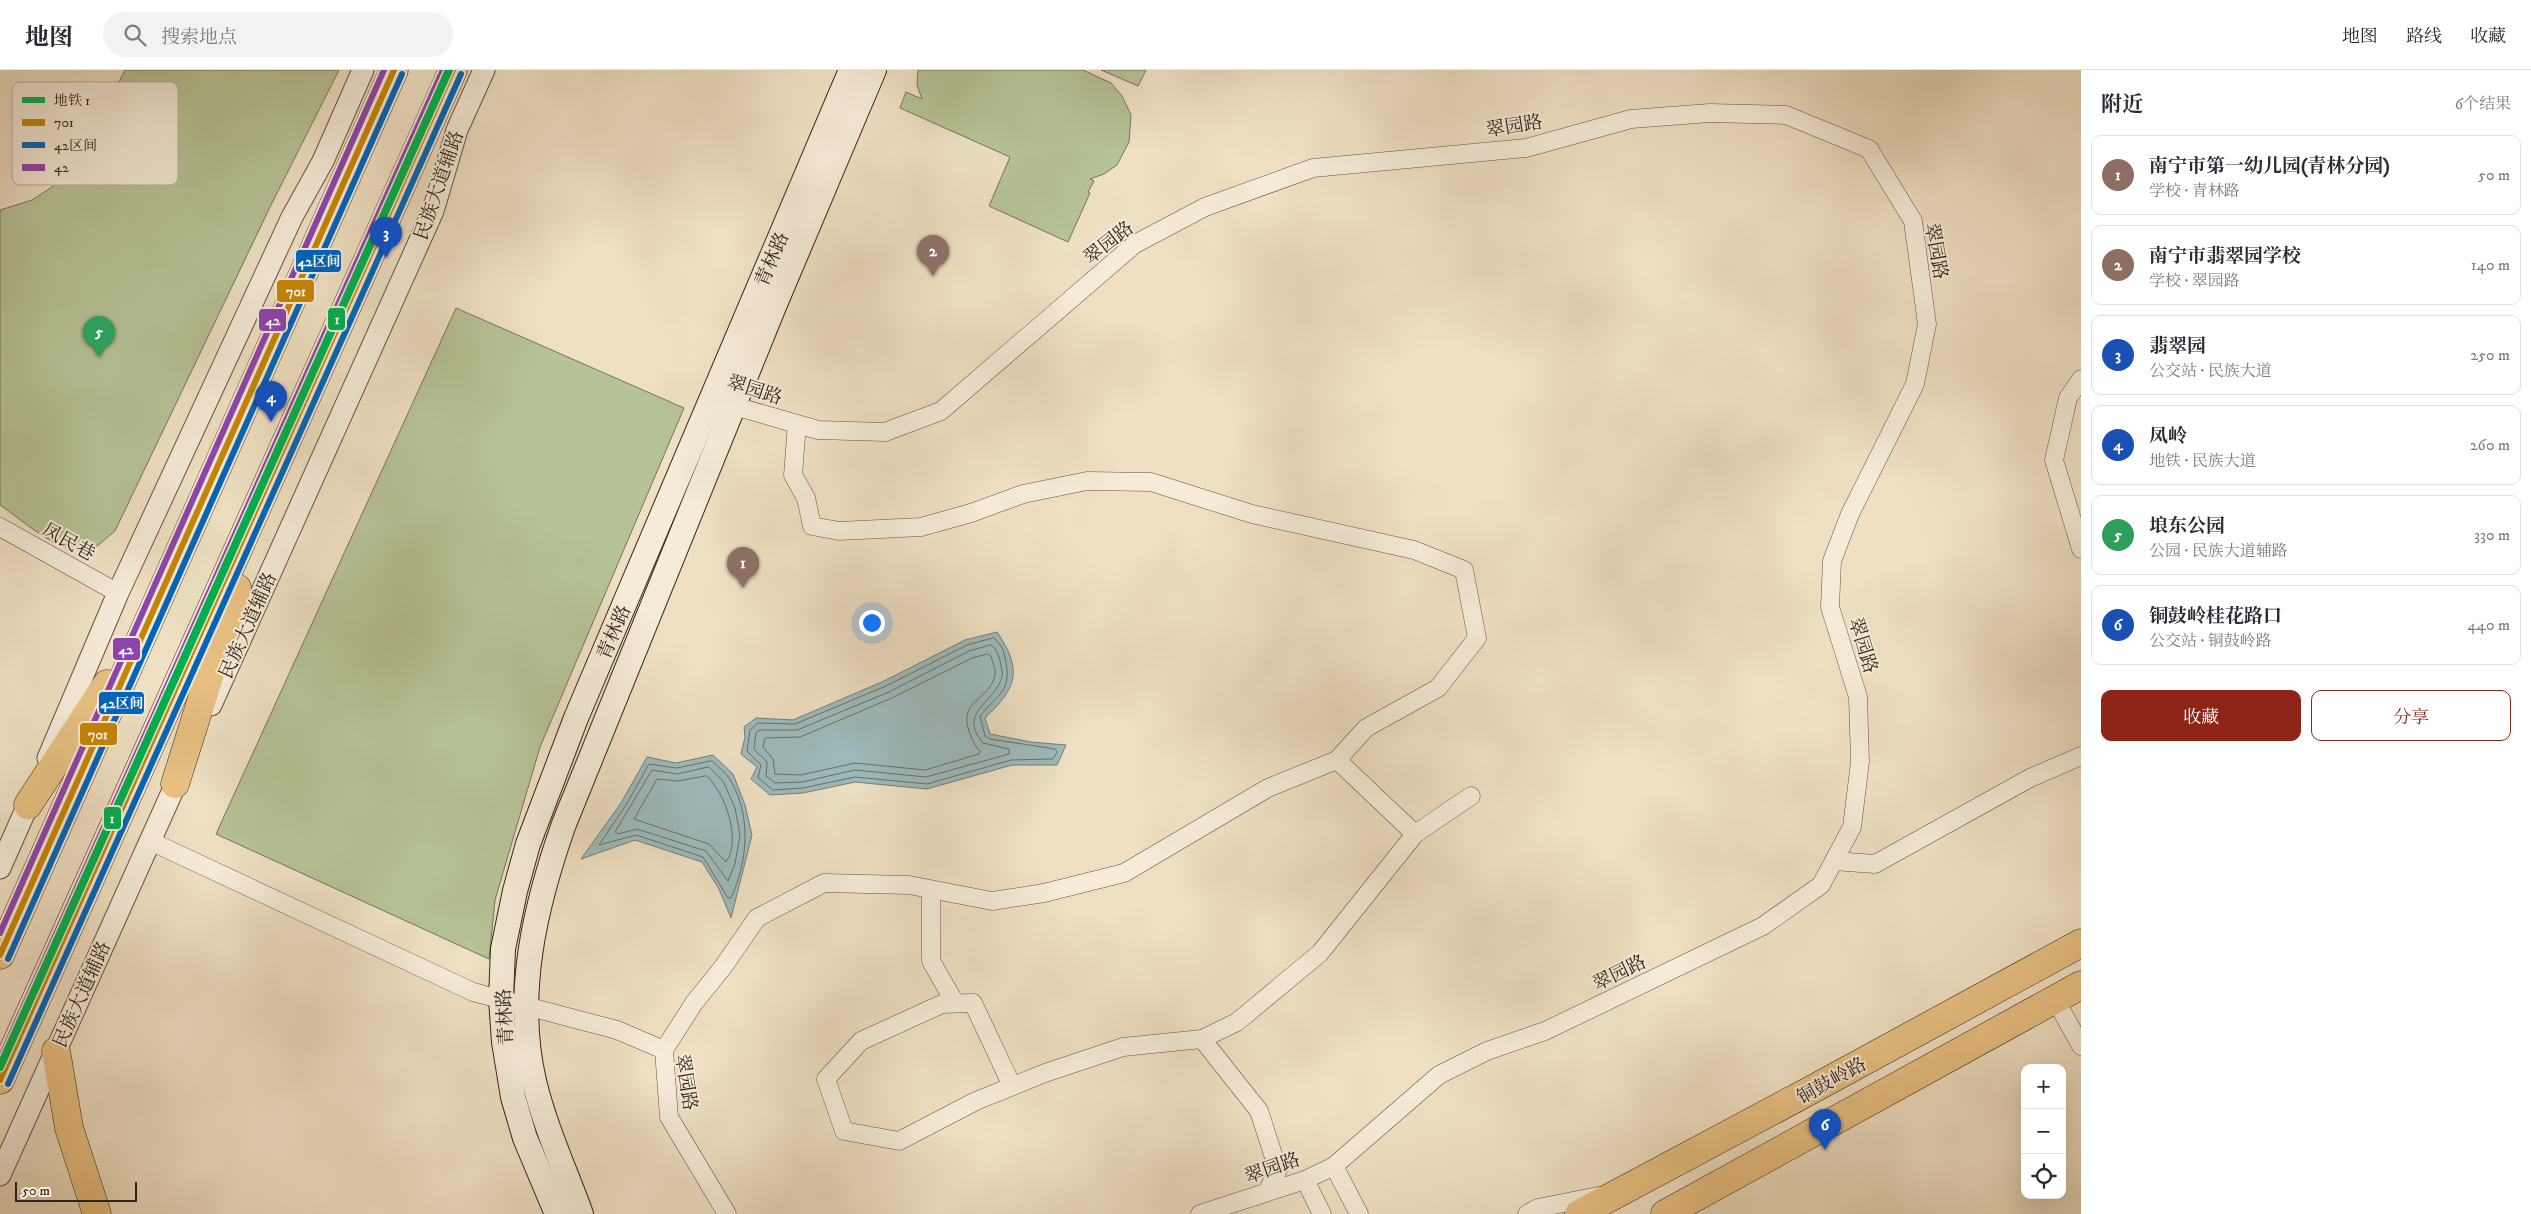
<!DOCTYPE html>
<html lang="zh">
<head>
<meta charset="utf-8">
<style>
  :root { --surface:#fff; --page:#f2f2f3; --text:#2b2b33; --muted:#7c7c81; --line:#e1e1e2; --accent:#8f2418 }
  body { margin:0; font-family:"IM FELL DW Pica","Noto Serif SC",serif; background:var(--page); color:var(--text) }
  .controls { position:absolute; right:15px; bottom:15px; display:grid; overflow:hidden; border-radius:10px; box-shadow:0 5px 20px #0002 }
  .controls button { width:45px; height:45px; display:grid; place-items:center; padding:0; border:0; border-bottom:1px solid var(--line); background:var(--surface); color:var(--text); font:25px sans-serif }
  .scale { position:absolute; left:15px; bottom:12px; width:122px; box-sizing:border-box; padding-left:5px; border:2px solid #342318; border-top:0; font-size:14px; line-height:18px; white-space:nowrap; color:#342318; -webkit-text-stroke:4px #f5ebd8; paint-order:stroke }
  .you { position:absolute; left:871px; top:552px; width:18px; height:18px; margin:-12px; border:4px solid #fff; border-radius:50%; background:#1a73e8; box-shadow:0 0 0 8px #1a73e833 }
  .badge { display:grid; place-items:center; width:32px; height:32px; border-radius:50%; background:var(--accent); color:#fff; font-size:16px; font-weight:700 }
  .pin { position:absolute; translate:-50% -41px; filter:drop-shadow(0 1px 2px #0008) }
  .pin::after { content:''; position:absolute; top:26px; width:18px; height:15px; background:inherit; clip-path:polygon(0 0,100% 0,50% 100%) }
  .list { margin:0; padding:0; list-style:none }
  h2 { display:flex; justify-content:space-between; align-items:center; height:65px; margin:0; padding:0 20px; font-size:21px }
  h2 small { font-size:16px; font-weight:400; color:var(--muted) }
  .list li { display:grid; grid-template-columns:32px 1fr auto; gap:15px; align-items:center; box-sizing:border-box; height:80px; margin:0 10px 10px; padding:0 10px; border:1px solid var(--line); border-radius:10px }
  .list b { display:block; font-size:19px; white-space:nowrap }
  .list p { margin:0; font-size:16px; white-space:nowrap; color:var(--muted) }
  .list em { font-size:16px; font-style:normal; color:var(--muted) }
  .actions { display:flex; gap:10px; padding:15px 20px }
  .actions a { flex:1; padding:11px 0; border:1px solid var(--accent); border-radius:10px; text-align:center; font-size:18px; color:var(--accent) }
  .actions .main { background:var(--accent); color:#fff }
  .icon { flex:none; width:28px; height:28px; fill:none; stroke:currentColor; stroke-width:2; stroke-linecap:round; stroke-linejoin:round }
  .map { position:relative; flex:none; width:2081px; height:1144px; overflow:hidden }
  header { display:flex; align-items:center; gap:30px; box-sizing:border-box; height:70px; padding:0 25px; background:var(--surface); border-bottom:1px solid var(--line) }
  header strong { font-size:24px }
  nav { display:flex; gap:28px; margin-inline-start:auto; font-size:18px }
  .search { width:350px; height:45px; background:var(--page); display:flex; align-items:center; gap:12px; box-sizing:border-box; padding:0 18px; border-radius:28px; color:var(--muted); font-size:19px }
  main { display:flex }
  aside { flex:1; background:var(--surface) }
  .map>svg:first-child { display:block }
</style>
</head>
<body>
<header>
<strong>地图</strong>
<div class="search"><svg class="icon" aria-label="search" viewBox="0 0 24 24"><circle cx="10" cy="10" r="6"/><path d="M15 15l6 6"/></svg>搜索地点</div>
<nav><a>地图</a><a>路线</a><a>收藏</a></nav>
</header>
<main>
<div class="map">
<svg width="2081" height="1144" viewBox="0 0 2081 1144">
  <rect width="100%" height="100%" fill="#efe0c3"/>
  <filter id="stains"><feTurbulence type="fractalNoise" baseFrequency=".004" numOctaves="4"/><feColorMatrix values="0 0 0 0 .2 0 0 0 0 .09 0 0 0 0 .02 0 0 0 .5 -.17"/></filter>
  <radialGradient id="worn" r=".72"><stop offset=".6" stop-color="#630" stop-opacity="0"/><stop offset="1" stop-color="#630" stop-opacity=".3"/></radialGradient>
  <!-- green -->
  <g fill="#b6c396" stroke="#757357">
    <path d="M 125,0 L 339,0 L 270,137 L 115,461 C 108,466 101,474 94,478 C 64,490 24,451 0,435 L 0,140 L 32,130 L 58,113 L 81,86 Z"/>
    <polygon points="918,0 1083,0 1111,13 1122,26 1131,45 1129,72 1117,95 1104,104 1090,109 1094,111 1088,122 1090,123 1068,172 989,136 1010,87 900,38 906,22 922,29 917,15"/>
    <polygon points="1101,0 1146,0 1138,16"/>
    <polygon points="456,238 684,338 540,677 495,830 489,889 216,764"/>
  </g>
  <!-- water -->
  <g fill="#9dbbbd" stroke="#737e7b">
    <path d="M 997,562 C 1023,600 1017,618 985,648 L 990,664 L 1031,672 L 1066,675 L 1057,695 L 1012,695 L 927,719 L 855,712 L 803,723 L 770,725 L 751,709 L 757,697 L 741,684 L 745,667 L 744,657 L 756,648 L 793,650 L 884,611 L 965,570 Z"/>
    <polygon points="713,685 733,704 745,735 752,765 731,848 719,819 702,792 635,770 581,789 621,733 647,687 676,693"/>
  </g>
  <g fill="none" stroke-linecap="round" stroke-linejoin="round">
    <!-- shore -->
    <g stroke="#686f6a" stroke-width="1">
      <path d="M 994,568 C 1000,573 1004,580 1005,588 C 1013,621 998,624 980,646 L 985,666 L 990,669 L 1055,679 L 1057,682 L 1053,689 L 1011,690 L 927,714 L 855,707 L 803,718 L 773,720 L 758,708 L 761,695 L 747,681 L 750,660 L 758,653 L 795,654 L 886,616 L 967,575 Z"/>
      <path d="M 991,575 C 997,579 998,584 1000,591 C 1001,596 1003,602 1002,607 C 995,633 957,642 983,673 L 1009,679 L 1009,684 L 926,707 L 855,700 L 802,712 L 775,713 L 766,706 L 767,692 L 754,679 L 756,663 L 759,660 L 797,660 L 889,622 L 969,581 Z"/>
      <path d="M 988,584 L 991,586 C 992,591 996,600 995,605 C 990,630 958,630 969,661 C 972,669 974,675 980,681 L 979,684 L 925,700 L 855,693 L 801,705 L 775,704 L 773,689 L 763,677 L 765,668 L 800,667 L 892,628 L 972,588 Z"/>
      <path d="M 712,691 C 717,696 725,702 729,708 C 752,744 748,791 731,828 L 728,828 L 703,787 L 636,765 L 599,775 L 626,735 L 649,694 L 676,698 Z"/>
      <polygon points="709,697 723,711 735,738 740,765 735,794 728,811 706,781 637,759 618,764 615,762 652,700 677,704"/>
      <path d="M 707,706 C 725,723 742,770 726,792 L 709,774 L 634,749 L 657,709 L 677,711 Z"/>
    </g>
    <!-- minor casing -->
    <g stroke="#635243" stroke-width="19">
      <g id="minor">
        <polyline points="2081,309 2068,328 2054,390 2081,479"/>
        <polyline points="724,333 818,360 885,362 941,341 1135,174 1205,137 1313,98 1526,78 1631,49 1710,43 1786,45 1869,79 1913,151 1927,254 1915,314 1850,444 1832,491 1830,537 1858,627 1860,692 1852,757 1821,815 1763,856 1545,961 1487,981 1439,1005 1334,1096 1305,1110 1200,1144"/>
        <polyline points="0,457 118,523"/>
        <polyline points="1415,764 1471,726"/>
        <polyline points="150,771 473,922 617,960 664,980 669,1047 727,1144"/>
        <polyline points="1834,791 1875,794 2030,708 2081,686"/>
        <polyline points="931,820 931,891 955,933"/>
        <polyline points="2055,929 2081,976"/>
        <polyline points="1202,969 1259,1041 1278,1100 1267,1122"/>
        <polyline points="664,980 694,933 723,897 757,848 824,813 909,815 992,831 1044,823 1124,803 1268,718 1337,690 1366,658 1438,618 1477,568 1464,500 1414,480 1252,444 1151,412 1087,411 1023,424 971,443 921,457 839,461 812,456 806,428 793,405 797,354"/>
        <polyline points="1012,1016 973,933 942,934 861,971 826,1009 844,1061 899,1071 976,1031 1045,1003 1123,977 1202,969 1237,952 1320,883 1415,764 1337,690"/>
        <polyline points="1334,1096 1359,1144"/>
        <polyline points="1305,1110 1322,1144"/>
        <polyline points="1527,1144 1538,1138 1598,1126"/>
      </g>
    </g>
    <!-- tertiary casing -->
    <g stroke="#635243" stroke-width="23">
      <g id="tertiary">
        <polyline points="211,635 433,141 457,60 484,0"/>
        <polyline points="48,688 118,523 292,147 323,91 363,0"/>
        <polyline points="0,798 34,721"/>
        <polyline points="0,1105 182,700"/>
      </g>
    </g>
    <!-- secondary casing -->
    <g stroke="#342318" stroke-width="26">
      <g id="secondary">
        <polyline points="557,1144 525,1068 513,1027 504,972 501,929 503,879 515,821 528,774 576,648 851,0"/>
        <path d="M 581,1144 C 565,1100 545,1057 534,1011 C 514,924 535,836 564,754 L 775,234 L 874,0"/>
      </g>
    </g>
    <!-- primary casing -->
    <g stroke="#342318" stroke-width="29">
      <g id="primary">
        <polyline points="56,981 69,1058 97,1144"/>
        <polyline points="1579,1144 1813,1019 2081,873"/>
        <polyline points="1665,1144 2081,915"/>
      </g>
    </g>
    <!-- trunk casing -->
    <g stroke="#342318" stroke-width="29">
      <g id="trunk">
        <polyline points="175,714 237,518"/>
        <polyline points="28,735 107,614"/>
        <polyline points="0,885 394,0"/>
        <polyline points="0,1010 453,0"/>
      </g>
    </g>
    <!-- minor -->
    <use href="#minor" stroke="#f5ebd8" stroke-width="18"/>
    <!-- tertiary -->
    <use href="#tertiary" stroke="#f5ebd8" stroke-width="21"/>
    <!-- secondary -->
    <use href="#secondary" stroke="#f5ebd8" stroke-width="24"/>
    <!-- primary -->
    <use href="#primary" stroke="#e8c082" stroke-width="28"/>
    <!-- trunk -->
    <use href="#trunk" stroke="#e8c082" stroke-width="28"/>
    <!-- bus-1 casing -->
    <g stroke="#f5ebd8" stroke-width="10">
      <g id="bus-1">
        <polyline points="0,885 394,0"/>
        <polyline points="0,1010 453,0"/>
      </g>
    </g>
    <!-- bus-2 casing -->
    <g stroke="#f5ebd8" stroke-width="10">
      <g id="bus-2">
        <polyline points="8,889 402,4"/>
        <polyline points="8,1014 461,4"/>
      </g>
    </g>
    <!-- bus-3 casing -->
    <g stroke="#f5ebd8" stroke-width="10">
      <g id="bus-3">
        <polyline points="0,863 384,0"/>
        <polyline points="0,989 443,0"/>
      </g>
    </g>
    <!-- bus-1 -->
    <use href="#bus-1" stroke="#c68506" stroke-width="6"/>
    <!-- bus-2 -->
    <use href="#bus-2" stroke="#0065bd" stroke-width="6"/>
    <!-- bus-3 -->
    <use href="#bus-3" stroke="#8e44ad" stroke-width="6"/>
    <!-- metro-1 casing -->
    <g stroke="#f5ebd8" stroke-width="11">
      <polyline id="metro-1" points="0,997 449,0"/>
    </g>
    <!-- metro-1 -->
    <use href="#metro-1" stroke="#00b04f" stroke-width="8"/>
  </g>
  <g text-anchor="middle" stroke-width="4" stroke-linejoin="round" paint-order="stroke">
    <!-- street labels -->
    <g font-size="19" fill="#342318" stroke="#f5ebd8">
      <text transform="translate(1514 55) rotate(-9)" y="7">翠园路</text>
      <text transform="translate(438 115) rotate(-71)" y="7">民族大道辅路</text>
      <text transform="translate(1108 172) rotate(-38)" y="7">翠园路</text>
      <text transform="translate(1937 181) rotate(80)" y="7">翠园路</text>
      <text transform="translate(771 189) rotate(-67)" y="7">青林路</text>
      <text transform="translate(755 319) rotate(18)" y="7">翠园路</text>
      <text transform="translate(69 471) rotate(29)" y="7">凤民巷</text>
      <text transform="translate(247 555) rotate(-66)" y="7">民族大道辅路</text>
      <text transform="translate(613 562) rotate(-67)" y="7">青林路</text>
      <text transform="translate(1864 575) rotate(73)" y="7">翠园路</text>
      <text transform="translate(1619 902) rotate(-26)" y="7">翠园路</text>
      <text transform="translate(81 924) rotate(-66)" y="7">民族大道辅路</text>
      <text transform="translate(504 947) rotate(-93)" y="7">青林路</text>
      <text transform="translate(1831 1010) rotate(-29)" y="7">铜鼓岭路</text>
      <text transform="translate(687 1012) rotate(81)" y="7">翠园路</text>
      <text transform="translate(1272 1097) rotate(-19)" y="7">翠园路</text>
    </g>
  </g>
  <!-- legend -->
  <rect x="12" y="12" width="166" height="103" rx="8" fill="#f5ebd8" stroke="#bbaf9e" stroke-width="1"/>
  <rect x="22" y="27" width="23" height="6" fill="#00b04f"/>
  <rect x="22" y="49" width="23" height="7" fill="#c68506"/>
  <rect x="22" y="72" width="23" height="6" fill="#0065bd"/>
  <rect x="22" y="94" width="23" height="7" fill="#8e44ad"/>
  <g font-size="14" fill="#342318">
    <text x="54" y="35">地铁 1</text>
    <text x="54" y="57">701</text>
    <text x="54" y="80">42区间</text>
    <text x="54" y="102">42</text>
  </g>
  <g stroke="#f5ebd8" stroke-width="2">
    <rect x="295" y="179" width="47" height="24" rx="5" fill="#0065bd"/>
    <rect x="276" y="209" width="39" height="24" rx="5" fill="#c68506"/>
    <rect x="327" y="237" width="19" height="24" rx="5" fill="#00b04f"/>
    <rect x="258" y="238" width="29" height="24" rx="5" fill="#8e44ad"/>
    <rect x="112" y="567" width="29" height="24" rx="5" fill="#8e44ad"/>
    <rect x="98" y="621" width="47" height="24" rx="5" fill="#0065bd"/>
    <rect x="79" y="652" width="39" height="24" rx="5" fill="#c68506"/>
    <rect x="103" y="736" width="19" height="24" rx="5" fill="#00b04f"/>
  </g>
  <g font-size="14" text-anchor="middle" font-weight="bold" fill="#fff">
    <text x="319" y="196">42区间</text>
    <text x="296" y="226">701</text>
    <text x="337" y="254">1</text>
    <text x="273" y="255">42</text>
    <text x="126" y="584">42</text>
    <text x="122" y="638">42区间</text>
    <text x="98" y="669">701</text>
    <text x="112" y="753">1</text>
  </g>
  <rect width="100%" height="100%" filter="url(#stains)"/>
  <rect width="100%" height="100%" fill="url(#worn)"/>
</svg>
<div class="controls">
<button>+</button>
<button>−</button>
<button><svg class="icon" aria-label="locate" viewBox="0 0 24 24"><circle cx="12" cy="12" r="6"/><path d="M12 2v4M12 18v4M2 12h4M18 12h4"/></svg></button>
</div>
<div class="scale">50 m</div>
<div class="you"></div>
<div class="pin badge" style="left:743px;top:518px;background:#8d6e63">1</div>
<div class="pin badge" style="left:933px;top:206px;background:#8d6e63">2</div>
<div class="pin badge" style="left:386px;top:188px;background:#1a4fb4">3</div>
<div class="pin badge" style="left:271px;top:352px;background:#1a4fb4">4</div>
<div class="pin badge" style="left:99px;top:287px;background:#2e9e5b">5</div>
<div class="pin badge" style="left:1825px;top:1080px;background:#1a4fb4">6</div>
</div>
<aside>
<h2>附近<small>6个结果</small></h2>
<ul class="list">
<li><span class="badge" style="background:#8d6e63">1</span><div><b>南宁市第一幼儿园(青林分园)</b><p>学校 · 青林路</p></div><em>50 m</em></li>
<li><span class="badge" style="background:#8d6e63">2</span><div><b>南宁市翡翠园学校</b><p>学校 · 翠园路</p></div><em>140 m</em></li>
<li><span class="badge" style="background:#1a4fb4">3</span><div><b>翡翠园</b><p>公交站 · 民族大道</p></div><em>250 m</em></li>
<li><span class="badge" style="background:#1a4fb4">4</span><div><b>凤岭</b><p>地铁 · 民族大道</p></div><em>260 m</em></li>
<li><span class="badge" style="background:#2e9e5b">5</span><div><b>埌东公园</b><p>公园 · 民族大道辅路</p></div><em>330 m</em></li>
<li><span class="badge" style="background:#1a4fb4">6</span><div><b>铜鼓岭桂花路口</b><p>公交站 · 铜鼓岭路</p></div><em>440 m</em></li>
</ul>
<div class="actions"><a class="main">收藏</a><a>分享</a></div>
</aside>
</main>
</body>
</html>
